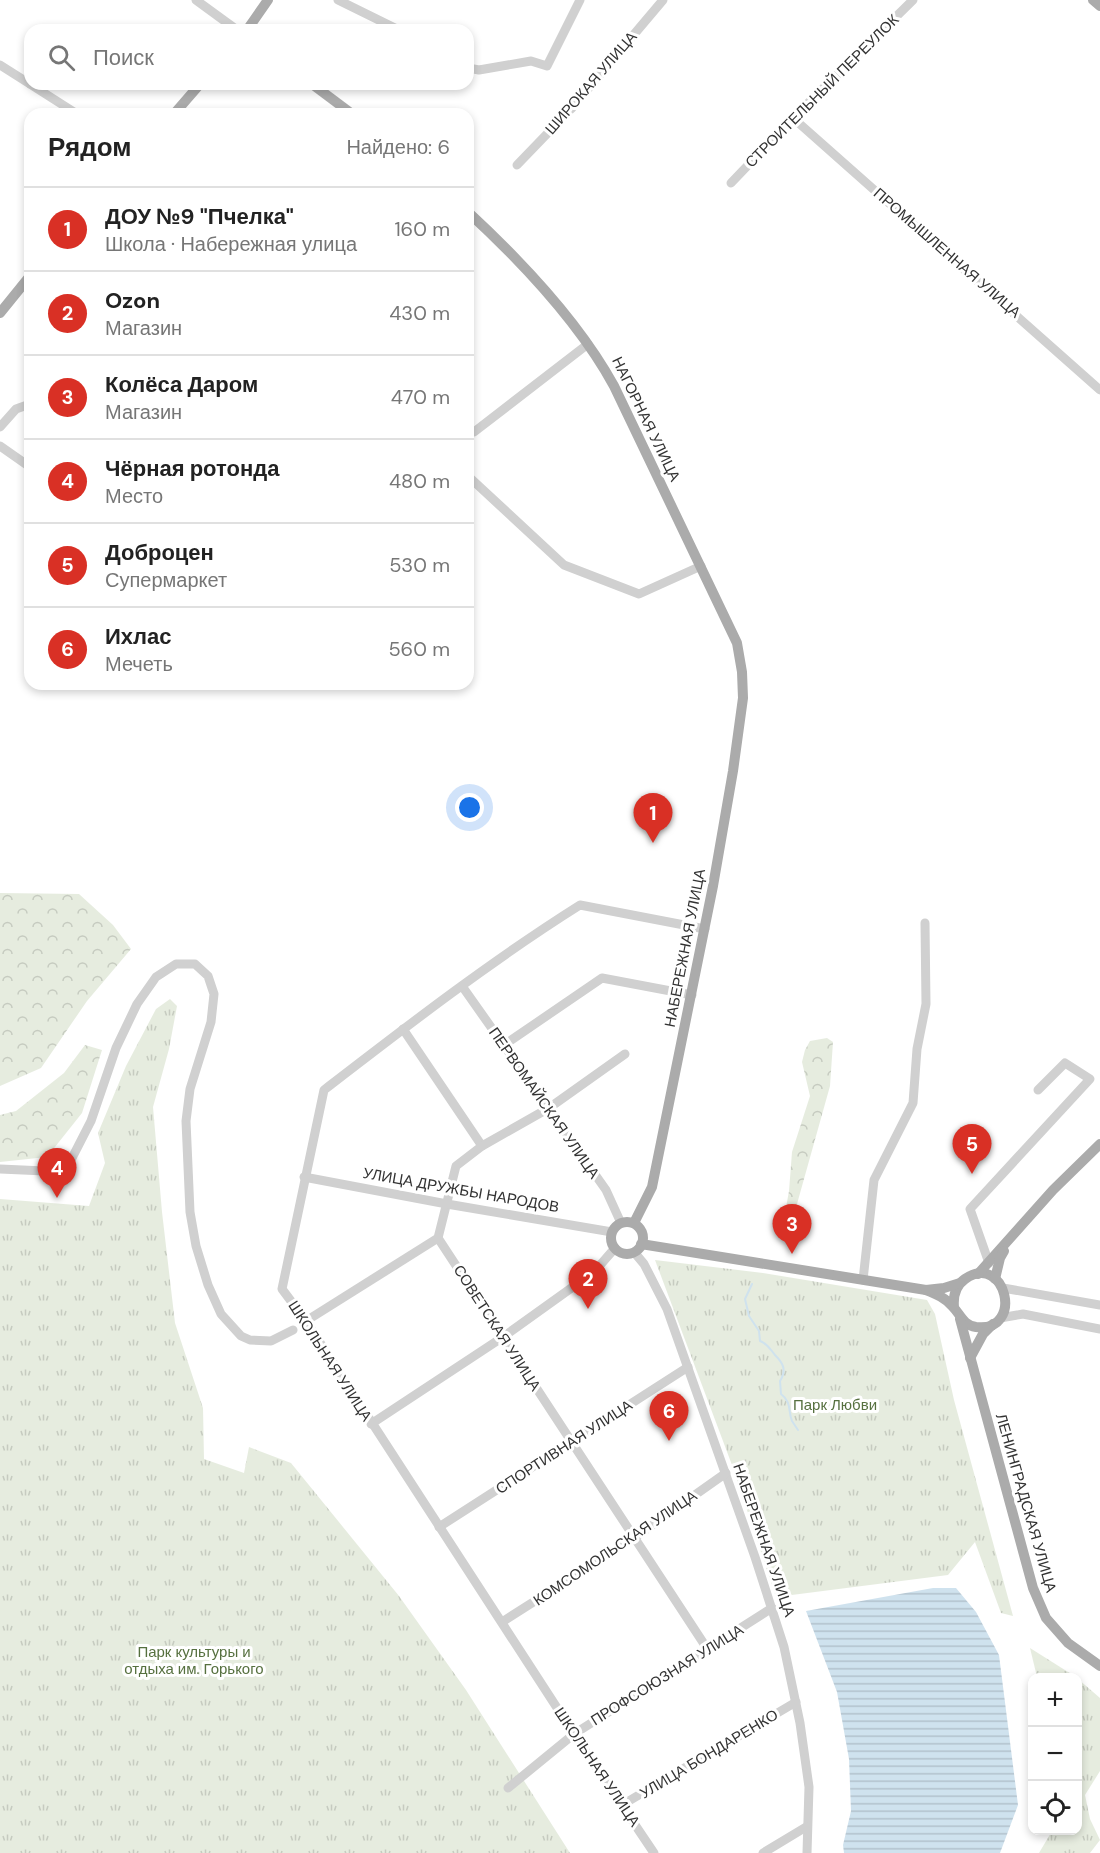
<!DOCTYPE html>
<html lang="ru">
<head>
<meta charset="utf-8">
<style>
  :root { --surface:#fff; --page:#f2f2f2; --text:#222; --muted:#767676; --line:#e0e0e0; --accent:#d93025 }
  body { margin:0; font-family:"DM Sans",sans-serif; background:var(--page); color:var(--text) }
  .controls { position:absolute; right:18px; bottom:18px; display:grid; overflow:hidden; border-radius:12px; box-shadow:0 3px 9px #0003 }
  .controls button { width:54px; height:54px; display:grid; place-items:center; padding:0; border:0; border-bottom:2px solid var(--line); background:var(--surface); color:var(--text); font:30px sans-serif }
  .you { position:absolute; left:470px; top:808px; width:21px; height:21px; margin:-15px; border:4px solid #fff; border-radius:50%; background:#1a73e8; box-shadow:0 0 0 9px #1a73e833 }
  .badge { display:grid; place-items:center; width:39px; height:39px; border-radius:50%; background:var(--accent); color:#fff; font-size:20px; font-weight:700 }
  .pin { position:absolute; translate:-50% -50px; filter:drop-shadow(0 2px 3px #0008) }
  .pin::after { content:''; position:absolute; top:32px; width:21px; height:18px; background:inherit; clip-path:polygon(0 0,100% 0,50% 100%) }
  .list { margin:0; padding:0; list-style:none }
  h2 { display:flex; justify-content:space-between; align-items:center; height:78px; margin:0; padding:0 24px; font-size:26px }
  h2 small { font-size:20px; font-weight:400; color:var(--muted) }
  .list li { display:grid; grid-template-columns:39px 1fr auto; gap:18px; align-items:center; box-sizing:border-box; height:84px; padding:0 24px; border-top:2px solid var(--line) }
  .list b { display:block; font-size:22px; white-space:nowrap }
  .list p { margin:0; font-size:20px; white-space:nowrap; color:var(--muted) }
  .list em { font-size:20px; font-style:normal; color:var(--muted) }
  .icon { flex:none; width:33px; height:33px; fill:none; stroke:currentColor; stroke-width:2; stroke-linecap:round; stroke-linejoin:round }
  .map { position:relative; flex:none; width:1100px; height:1853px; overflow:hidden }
  .search { position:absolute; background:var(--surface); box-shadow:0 3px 9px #0003; left:24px; top:24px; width:450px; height:66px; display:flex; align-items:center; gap:15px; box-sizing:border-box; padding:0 21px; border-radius:18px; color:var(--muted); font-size:22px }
  .panel { position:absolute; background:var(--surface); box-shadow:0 3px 9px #0003; left:24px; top:108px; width:450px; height:582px; border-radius:18px }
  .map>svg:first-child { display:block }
</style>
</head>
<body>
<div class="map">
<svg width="1100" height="1853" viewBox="0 0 1100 1853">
  <defs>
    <pattern id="forest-crowns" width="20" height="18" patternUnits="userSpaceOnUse" patternTransform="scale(1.5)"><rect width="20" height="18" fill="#e6ecdf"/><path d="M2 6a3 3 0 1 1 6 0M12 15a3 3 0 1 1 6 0" fill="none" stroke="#c6cbc0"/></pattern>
    <pattern id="park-tufts" width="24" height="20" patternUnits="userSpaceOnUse" patternTransform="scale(1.5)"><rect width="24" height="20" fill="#e6ecdf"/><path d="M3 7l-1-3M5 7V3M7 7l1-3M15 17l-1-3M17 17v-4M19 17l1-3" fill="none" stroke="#c6cbc0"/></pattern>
    <pattern id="water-rules" width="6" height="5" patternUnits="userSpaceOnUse" patternTransform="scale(1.5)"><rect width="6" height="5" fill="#cfe2ee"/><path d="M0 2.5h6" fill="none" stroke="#b2c2cd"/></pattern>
  </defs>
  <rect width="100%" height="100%" fill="#fff"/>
  <!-- forest -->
  <g fill="url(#forest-crowns)">
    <polygon points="0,893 79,894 113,925 131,949 87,1001 41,1068 0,1086"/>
    <polygon points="827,1038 833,1042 830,1086 797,1204 791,1214 785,1213 789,1191 792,1152 810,1096 802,1062 805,1050 810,1041"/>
    <polygon points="85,1045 102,1050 82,1113 47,1157 0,1162 0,1115 16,1111 64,1073"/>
  </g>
  <!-- park -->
  <g fill="url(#park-tufts)">
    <polygon points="170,999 177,1006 169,1049 153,1107 162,1212 175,1323 203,1408 204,1459 244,1473 249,1447 291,1463 399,1596 466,1690 570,1853 0,1853 0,1199 89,1206 105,1163 98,1133 126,1066 156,1009"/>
    <polygon points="655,1260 763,1273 927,1300 935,1314 954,1400 1013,1616 1001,1613 975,1542 948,1575 776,1597 732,1465"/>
    <polygon points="1030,1648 1076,1677 1037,1677"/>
    <polygon points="1078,1679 1100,1698 1100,1771 1085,1795 1090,1819 1100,1840 1090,1853 1039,1853 1052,1831 1078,1830"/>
  </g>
  <!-- water -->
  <polygon fill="url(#water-rules)" points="933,1588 956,1588 976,1612 999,1655 1018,1805 1000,1853 844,1853 843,1845 851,1811 849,1759 837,1692 806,1611"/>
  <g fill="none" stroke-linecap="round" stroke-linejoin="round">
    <!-- stream -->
    <path stroke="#cfe2ee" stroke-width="2" d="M 752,1284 L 745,1299 L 749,1316 L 759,1331 L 760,1341 C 768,1344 770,1349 775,1355 C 783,1363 787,1370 780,1381 L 781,1394 C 792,1402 788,1412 792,1421 C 794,1424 796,1427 798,1430"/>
    <!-- minor -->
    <g stroke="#d0d0d0" stroke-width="9">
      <polyline points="196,0 237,30"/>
      <polyline points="338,0 399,30"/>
      <polyline points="0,65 30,84"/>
      <polyline points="468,68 479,70 531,61 547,66 580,0"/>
      <polyline points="30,84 77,114"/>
      <polyline points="793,118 1100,390"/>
      <polyline points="517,165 571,109 663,0"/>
      <polyline points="731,183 793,118 913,0"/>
      <polyline points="0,427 16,409 30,404"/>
      <polyline points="474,432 588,344"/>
      <polyline points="0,446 30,467"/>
      <polyline points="468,476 564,565 639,594 701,566"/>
      <polyline points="462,986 606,1190 621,1223"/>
      <polyline points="403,1029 482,1146"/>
      <polyline points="504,1045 602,978 692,995"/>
      <polyline points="625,1054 549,1108 482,1146 456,1166 438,1238 708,1650"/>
      <polyline points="0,1169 45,1171 71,1160 91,1121 116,1048 137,1004 156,977 176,964 195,964 208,976 214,994 211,1022 190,1089 186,1121 190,1212 196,1246 208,1285 221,1314 241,1336 250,1340 271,1341 293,1330"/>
      <polyline points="304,1177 447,1204 612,1232"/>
      <polyline points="634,1252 644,1264 667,1309 755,1557 784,1647 800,1723 809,1787 807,1853"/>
      <polyline points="989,1263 970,1209 1090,1079 1065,1063 1038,1090"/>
      <polyline points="863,1280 874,1180 913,1103 917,1049 926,1004 925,923"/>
      <polyline points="1003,1288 1100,1305"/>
      <polyline points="1000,1318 1023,1314 1100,1329"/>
      <polyline points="306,1321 438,1238"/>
      <polyline points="371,1424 503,1337 595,1271 615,1248"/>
      <polyline points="439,1527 688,1367"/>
      <polyline points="502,1622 634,1538 726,1473"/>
      <polyline points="508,1788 574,1734 772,1608"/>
      <polyline points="622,1805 796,1702"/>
      <path d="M 654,1853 L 574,1734 L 306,1321 L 282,1289 L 324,1090 C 407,1026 491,961 580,905 L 705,929"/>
      <polyline points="763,1853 806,1827"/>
    </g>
    <!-- major -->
    <g stroke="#ababab" stroke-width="10">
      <polyline points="1093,0 1100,6"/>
      <polyline points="247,30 268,0"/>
      <polyline points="312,84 352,114"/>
      <polyline points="174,114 200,84"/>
      <path d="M 468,212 C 521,261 579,322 614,386 L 737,643 L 742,672 L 743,698 L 733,771 L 713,886 L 652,1187 L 634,1223"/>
      <polyline points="0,313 30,276"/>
      <circle cx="627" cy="1238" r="16"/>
      <path d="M 641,1244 L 926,1290 C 936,1294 946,1298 953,1307 C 961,1315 963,1325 976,1327 C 1025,1333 1006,1251 965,1279 C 955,1286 953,1296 954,1307"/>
      <polyline points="978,1274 1053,1190 1100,1144"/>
      <polyline points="995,1279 1000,1258 1004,1251"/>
      <polyline points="926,1290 944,1288 960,1283"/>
      <polyline points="960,1319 1033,1588 1046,1618 1068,1643 1100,1666"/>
      <polyline points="970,1358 983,1334 993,1324"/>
    </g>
  </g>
  <g text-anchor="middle" stroke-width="6" stroke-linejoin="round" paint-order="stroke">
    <!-- street labels -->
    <g font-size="15" fill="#333" stroke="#fff">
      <text transform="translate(591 83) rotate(-49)" y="5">ШИРОКАЯ УЛИЦА</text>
      <text transform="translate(822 91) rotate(-45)" y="5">СТРОИТЕЛЬНЫЙ ПЕРЕУЛОК</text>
      <text transform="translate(947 253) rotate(41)" y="5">ПРОМЫШЛЕННАЯ УЛИЦА</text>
      <text transform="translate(646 419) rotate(64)" y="5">НАГОРНАЯ УЛИЦА</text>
      <text transform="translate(685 948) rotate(-79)" y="5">НАБЕРЕЖНАЯ УЛИЦА</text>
      <text transform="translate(544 1103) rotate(55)" y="5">ПЕРВОМАЙСКАЯ УЛИЦА</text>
      <text transform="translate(461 1190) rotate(10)" y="5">УЛИЦА ДРУЖБЫ НАРОДОВ</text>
      <text transform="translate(497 1328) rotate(57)" y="5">СОВЕТСКАЯ УЛИЦА</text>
      <text transform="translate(330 1361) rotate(57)" y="5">ШКОЛЬНАЯ УЛИЦА</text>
      <text transform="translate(564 1447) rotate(-33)" y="5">СПОРТИВНАЯ УЛИЦА</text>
      <text transform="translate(1026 1503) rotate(74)" y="5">ЛЕНИНГРАДСКАЯ УЛИЦА</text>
      <text transform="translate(764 1540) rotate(71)" y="5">НАБЕРЕЖНАЯ УЛИЦА</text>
      <text transform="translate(615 1548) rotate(-34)" y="5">КОМСОМОЛЬСКАЯ УЛИЦА</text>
      <text transform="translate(667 1675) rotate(-32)" y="5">ПРОФСОЮЗНАЯ УЛИЦА</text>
      <text transform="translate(709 1754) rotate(-31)" y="5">УЛИЦА БОНДАРЕНКО</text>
      <text transform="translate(597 1767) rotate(56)" y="5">ШКОЛЬНАЯ УЛИЦА</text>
    </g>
    <!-- park labels -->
    <g font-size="15" fill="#56703f" stroke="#fff">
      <text x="835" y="1410">Парк Любви</text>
      <text x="194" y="1657">Парк культуры и<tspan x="194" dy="17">отдыха им. Горького</tspan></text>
    </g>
  </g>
</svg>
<div class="controls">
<button>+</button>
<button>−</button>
<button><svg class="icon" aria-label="locate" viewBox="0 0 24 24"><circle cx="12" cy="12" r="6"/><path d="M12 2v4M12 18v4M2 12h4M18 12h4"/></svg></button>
</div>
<div class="you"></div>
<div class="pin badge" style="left:653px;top:843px">1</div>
<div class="pin badge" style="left:588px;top:1309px">2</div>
<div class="pin badge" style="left:792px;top:1254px">3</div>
<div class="pin badge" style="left:57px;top:1198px">4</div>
<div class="pin badge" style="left:972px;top:1174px">5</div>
<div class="pin badge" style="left:669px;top:1441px">6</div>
<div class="search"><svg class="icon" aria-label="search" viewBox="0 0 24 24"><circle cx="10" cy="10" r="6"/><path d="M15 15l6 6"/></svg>Поиск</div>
<section class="panel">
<h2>Рядом<small>Найдено: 6</small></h2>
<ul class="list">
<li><span class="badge">1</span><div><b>ДОУ №9 &quot;Пчелка&quot;</b><p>Школа · Набережная улица</p></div><em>160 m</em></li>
<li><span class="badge">2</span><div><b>Ozon</b><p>Магазин</p></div><em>430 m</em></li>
<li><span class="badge">3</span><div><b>Колёса Даром</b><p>Магазин</p></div><em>470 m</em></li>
<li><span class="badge">4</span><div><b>Чёрная ротонда</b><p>Место</p></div><em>480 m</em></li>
<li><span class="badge">5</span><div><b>Доброцен</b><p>Супермаркет</p></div><em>530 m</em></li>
<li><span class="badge">6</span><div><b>Ихлас</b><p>Мечеть</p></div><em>560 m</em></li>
</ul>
</section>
</div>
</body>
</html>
